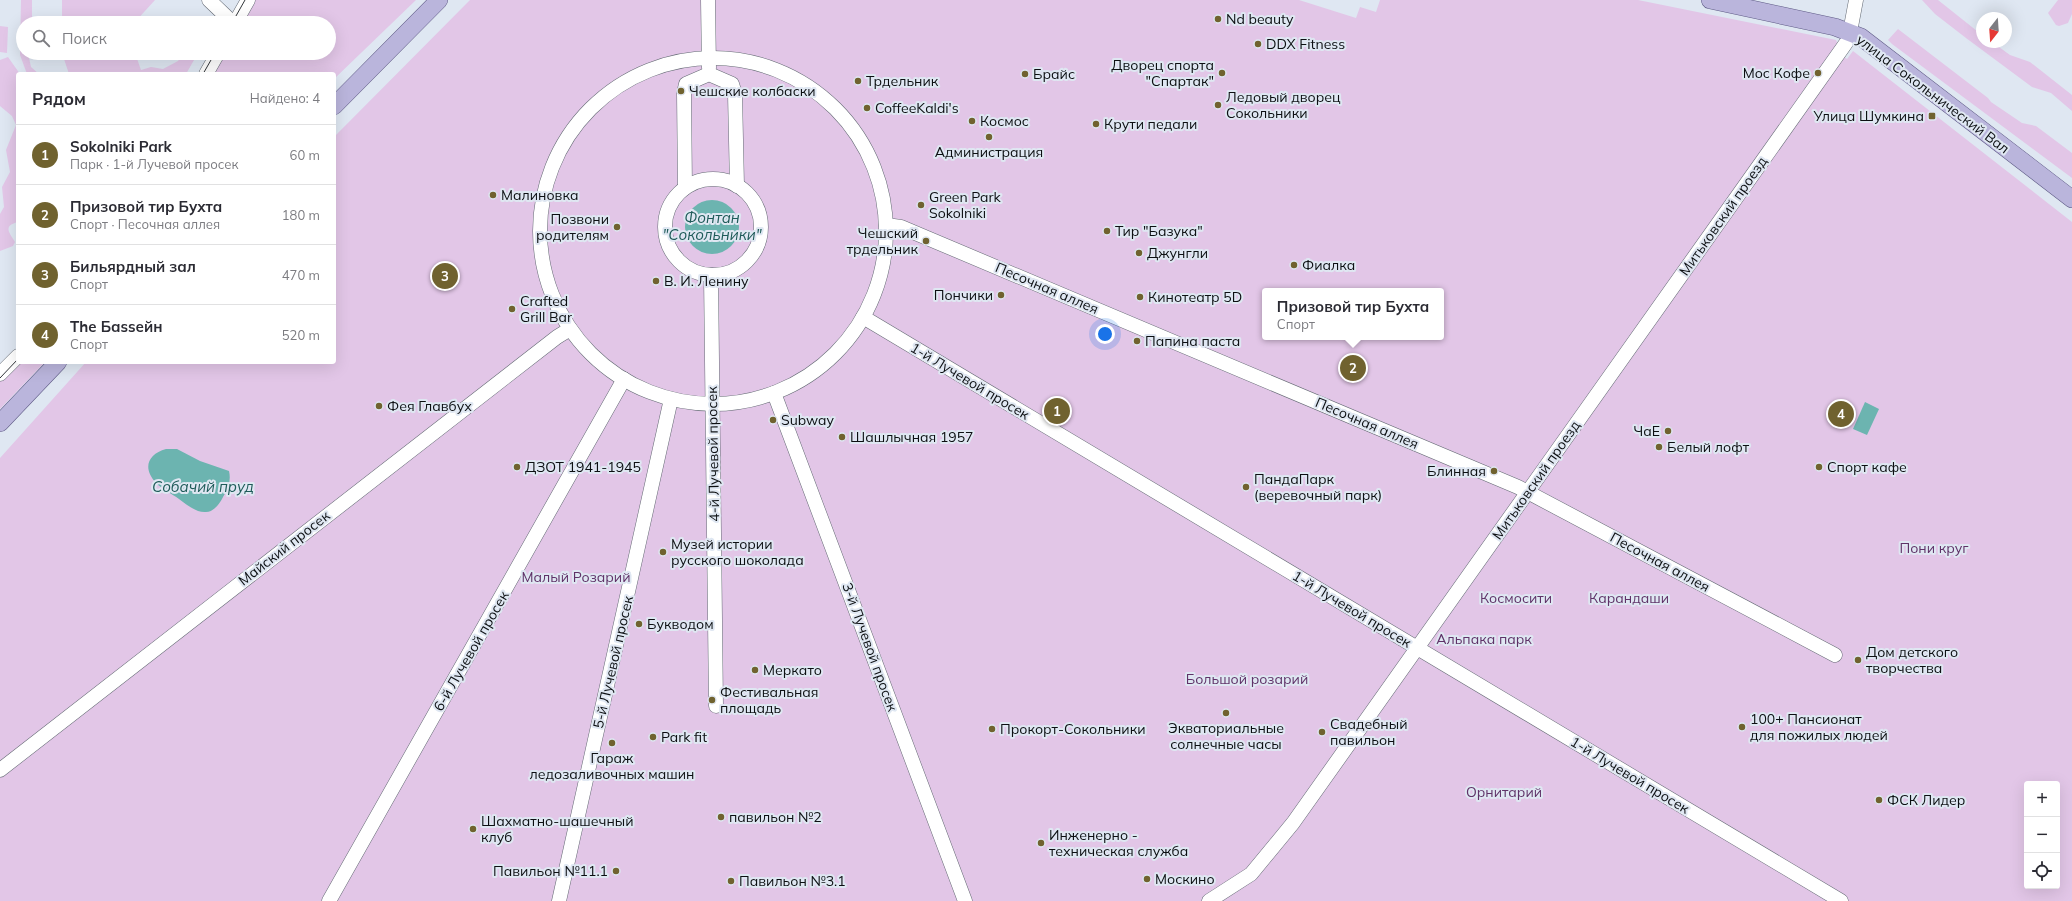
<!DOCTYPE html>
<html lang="ru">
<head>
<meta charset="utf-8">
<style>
  :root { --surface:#fff; --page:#f2f2f3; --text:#2b2b33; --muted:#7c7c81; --line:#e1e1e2; --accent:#70622f }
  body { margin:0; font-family:Mulish,sans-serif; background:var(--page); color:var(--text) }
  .controls { position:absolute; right:12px; bottom:12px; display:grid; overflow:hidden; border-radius:4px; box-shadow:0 4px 16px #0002 }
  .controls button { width:36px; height:36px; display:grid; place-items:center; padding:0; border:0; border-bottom:1px solid var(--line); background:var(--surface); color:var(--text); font:20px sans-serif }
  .compass { position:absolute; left:1976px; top:12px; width:36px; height:36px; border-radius:50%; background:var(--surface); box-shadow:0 4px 16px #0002; rotate:197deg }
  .you { position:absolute; left:1105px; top:334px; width:14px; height:14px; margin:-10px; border:3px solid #fff; border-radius:50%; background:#1a73e8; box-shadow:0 0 0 6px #1a73e833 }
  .badge { display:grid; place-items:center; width:26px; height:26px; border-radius:50%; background:var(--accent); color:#fff; font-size:13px; font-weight:700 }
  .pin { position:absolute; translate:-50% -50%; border:2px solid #fff; box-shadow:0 1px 4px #0006 }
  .popup { position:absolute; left:1262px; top:288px; width:182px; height:52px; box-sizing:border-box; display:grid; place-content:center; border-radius:4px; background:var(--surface); filter:drop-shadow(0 1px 3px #0005); font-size:13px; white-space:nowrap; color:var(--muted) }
  .popup b { font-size:15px; color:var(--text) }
  .popup::after { content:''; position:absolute; left:50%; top:100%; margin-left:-8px; border:8px solid transparent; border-top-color:var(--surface) }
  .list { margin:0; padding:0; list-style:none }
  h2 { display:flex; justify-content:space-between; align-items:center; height:52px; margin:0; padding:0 16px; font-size:17px }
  h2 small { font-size:13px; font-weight:400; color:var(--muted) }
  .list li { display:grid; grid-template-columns:26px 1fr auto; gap:12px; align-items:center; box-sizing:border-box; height:60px; padding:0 16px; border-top:1px solid var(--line) }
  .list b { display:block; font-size:15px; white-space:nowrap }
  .list p { margin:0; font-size:13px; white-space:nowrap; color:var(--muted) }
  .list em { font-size:13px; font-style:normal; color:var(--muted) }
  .icon { flex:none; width:22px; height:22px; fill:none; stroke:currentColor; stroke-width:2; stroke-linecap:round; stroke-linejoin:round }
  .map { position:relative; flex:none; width:2072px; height:901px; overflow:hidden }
  .search { position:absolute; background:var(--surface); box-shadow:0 4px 16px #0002; left:16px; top:16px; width:320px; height:44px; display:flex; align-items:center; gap:10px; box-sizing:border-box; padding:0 14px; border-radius:22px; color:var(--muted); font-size:15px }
  .panel { position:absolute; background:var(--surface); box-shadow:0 4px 16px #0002; left:16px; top:72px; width:320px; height:292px; border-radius:4px }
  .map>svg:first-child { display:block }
</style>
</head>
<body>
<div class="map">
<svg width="2072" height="901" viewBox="0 0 2072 901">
  <rect width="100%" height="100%" fill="#dfe7f2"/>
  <!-- green -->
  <g fill="#e2c6e7" fill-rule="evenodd">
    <polygon points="21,0 32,0 32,23 23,23 23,53 28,53 31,67 39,74 27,74 20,55"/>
    <polygon points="62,0 155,0 134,23 62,23"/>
    <polygon points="253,0 416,0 334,79 334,74 211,74 223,53 329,53 329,23 240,23"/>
    <path d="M 470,0 L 1299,0 L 1356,18 L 1360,7 L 1376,12 L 1380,0 L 1638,0 L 1836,40 L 1838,45 L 1835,50 L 1847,59 L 1853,51 L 2072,222 L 2072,901 L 0,901 L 0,458 L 86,362 L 334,362 L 334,137 ZM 1265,291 L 1441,291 L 1441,337 L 1265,337 ZM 2027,784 L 2057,784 L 2057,886 L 2027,886 Z"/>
    <polygon points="1922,0 1938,0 1982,35 1982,42 1992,42 2010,55 2030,62 2072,95 2072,111 2051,93 2032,87 1966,38 1935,14"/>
    <polygon points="2058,0 2072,0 2072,14 2068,23 2059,26 2056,25 2048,13"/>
    <polygon points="0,26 8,27 7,53 0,52"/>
    <polygon points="1898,29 1988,98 1991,102 2022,123 2036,126 2072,153 2072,178 1892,44 1888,40"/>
    <polygon points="62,53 135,53 141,70 151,67 163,69 178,61 184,53 198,53 186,74 69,74"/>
    <path d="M 8,57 L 20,74 L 18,74 L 18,222 C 2,226 10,233 15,242 L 13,246 L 0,251 L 0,214 L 4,207 L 2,187 L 10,172 L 6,150 L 16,125 L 12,116 L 0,106 L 0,60 Z"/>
    <polygon points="19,362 45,362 0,409 0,381"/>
  </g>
  <!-- water -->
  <g fill="#6cb4b0">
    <circle cx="712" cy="227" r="27"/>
    <polygon points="1865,402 1879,409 1867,435 1853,429"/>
    <path d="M 166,449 L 177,449 L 200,461 L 229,471 C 231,480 229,488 223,497 C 220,503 214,512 206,512 C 196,513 186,504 179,499 C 172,494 162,489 156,483 C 142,468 148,454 166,449 Z"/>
  </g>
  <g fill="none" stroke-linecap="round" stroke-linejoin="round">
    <!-- minor casing -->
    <g stroke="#656b75" stroke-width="15">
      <g id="minor">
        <polyline points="209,0 233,23"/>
        <polyline points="708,0 709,68"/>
        <polyline points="235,23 248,0"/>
        <polyline points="1850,32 1856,0"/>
        <circle cx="713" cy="231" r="173"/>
        <polyline points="206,74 218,53"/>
        <circle cx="713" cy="227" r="48"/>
        <polyline points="685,188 684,93 686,84 709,74 732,84 735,94 737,186"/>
        <polyline points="886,225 901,227 1518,487 1835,655"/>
        <polyline points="711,275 716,706"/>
        <polyline points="863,317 1841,901"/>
        <polyline points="0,374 18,356"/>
        <polyline points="774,393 965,901"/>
        <polyline points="0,770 557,337 570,329"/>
        <polyline points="329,901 624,379"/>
        <polyline points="559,901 671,399"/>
        <polyline points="1209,901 1251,874 1293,823 1846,43"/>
      </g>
    </g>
    <!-- major casing -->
    <g stroke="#5f5b86" stroke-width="18">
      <g id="major">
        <polyline points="1710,0 1835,27 1861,37 2072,199"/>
        <polyline points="334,106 439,0"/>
        <polyline points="0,423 58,362"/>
      </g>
    </g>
    <!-- minor -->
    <use href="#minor" stroke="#fff" stroke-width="14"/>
    <!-- major -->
    <use href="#major" stroke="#bab5dc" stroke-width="17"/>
    <!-- tram -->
    <g stroke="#32363a" stroke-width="1">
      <polyline points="232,23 245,0"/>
      <polyline points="203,74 215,53"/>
      <polyline points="0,378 18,359"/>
    </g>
  </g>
  <!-- markers -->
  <g fill="#70622f" stroke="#dfe7f2" stroke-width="1.5">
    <circle cx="1218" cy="19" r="4"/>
    <circle cx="1258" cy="44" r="4"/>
    <circle cx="1222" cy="73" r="4"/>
    <circle cx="1818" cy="73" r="4"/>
    <circle cx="1025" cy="74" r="4"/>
    <circle cx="858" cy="81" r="4"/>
    <circle cx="681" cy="91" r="4"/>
    <circle cx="1218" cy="105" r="4"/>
    <circle cx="867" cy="108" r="4"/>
    <rect x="1928" y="112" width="8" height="8" rx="2"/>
    <circle cx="972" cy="121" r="4"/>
    <circle cx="1096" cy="124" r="4"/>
    <circle cx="989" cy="137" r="4"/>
    <circle cx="493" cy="195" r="4"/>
    <circle cx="921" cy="205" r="4"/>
    <circle cx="617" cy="227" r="4"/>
    <circle cx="1107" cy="231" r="4"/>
    <circle cx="926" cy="241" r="4"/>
    <circle cx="1139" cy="253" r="4"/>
    <circle cx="1294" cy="265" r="4"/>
    <circle cx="656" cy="281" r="4"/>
    <circle cx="1001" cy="295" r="4"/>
    <circle cx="1140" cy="297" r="4"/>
    <circle cx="512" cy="309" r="4"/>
    <circle cx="1137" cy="341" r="4"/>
    <circle cx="379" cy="406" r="4"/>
    <circle cx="773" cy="420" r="4"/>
    <circle cx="1668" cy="431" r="4"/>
    <circle cx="842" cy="437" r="4"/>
    <circle cx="1659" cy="447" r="4"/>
    <circle cx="517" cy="467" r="4"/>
    <circle cx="1819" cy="467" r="4"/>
    <circle cx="1494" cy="471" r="4"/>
    <circle cx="1246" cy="487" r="4"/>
    <circle cx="663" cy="552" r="4"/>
    <circle cx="639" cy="624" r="4"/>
    <circle cx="1858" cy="660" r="4"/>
    <circle cx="755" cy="670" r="4"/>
    <circle cx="712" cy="700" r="4"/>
    <circle cx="1226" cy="713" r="4"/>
    <circle cx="1742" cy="727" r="4"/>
    <circle cx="992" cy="729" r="4"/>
    <circle cx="1322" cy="732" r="4"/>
    <circle cx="653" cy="737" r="4"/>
    <circle cx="612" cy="743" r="4"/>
    <circle cx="1879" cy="800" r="4"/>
    <circle cx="721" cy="817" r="4"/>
    <circle cx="473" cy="829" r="4"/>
    <circle cx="1041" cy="843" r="4"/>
    <circle cx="616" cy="871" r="4"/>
    <circle cx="1147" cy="879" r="4"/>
    <circle cx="731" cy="881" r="4"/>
  </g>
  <g text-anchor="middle" stroke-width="4" stroke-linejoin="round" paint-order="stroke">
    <!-- poi labels -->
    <g font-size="14" fill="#0c0f12" stroke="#dfe7f2" text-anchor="start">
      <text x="1226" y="24">Nd beauty</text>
      <text x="1266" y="49">DDX Fitness</text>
      <text x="1214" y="70" text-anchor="end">Дворец спорта<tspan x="1214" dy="16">"Спартак"</tspan></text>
      <text x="1810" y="78" text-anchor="end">Мос Кофе</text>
      <text x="1033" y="79">Брайс</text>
      <text x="866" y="86">Трдельник</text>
      <text x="689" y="96">Чешские колбаски</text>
      <text x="1226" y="102">Ледовый дворец<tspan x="1226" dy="16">Сокольники</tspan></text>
      <text x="875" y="113">CoffeeKaldi's</text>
      <text x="1924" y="121" text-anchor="end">Улица Шумкина</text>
      <text x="980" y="126">Космос</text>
      <text x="1104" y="129">Крути педали</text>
      <text x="989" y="157" text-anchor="middle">Администрация</text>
      <text x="501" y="200">Малиновка</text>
      <text x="929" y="202">Green Park<tspan x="929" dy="16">Sokolniki</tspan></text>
      <text x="609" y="224" text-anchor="end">Позвони<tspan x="609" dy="16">родителям</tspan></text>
      <text x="1115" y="236">Тир "Базука"</text>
      <text x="918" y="238" text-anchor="end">Чешский<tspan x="918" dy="16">трдельник</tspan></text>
      <text x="1147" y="258">Джунгли</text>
      <text x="1302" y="270">Фиалка</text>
      <text x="664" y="286">В. И. Ленину</text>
      <text x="993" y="300" text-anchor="end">Пончики</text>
      <text x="1148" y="302">Кинотеатр 5D</text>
      <text x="520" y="306">Crafted<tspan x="520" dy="16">Grill Bar</tspan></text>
      <text x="1145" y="346">Папина паста</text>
      <text x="387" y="411">Фея Главбух</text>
      <text x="781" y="425">Subway</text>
      <text x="1660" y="436" text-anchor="end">ЧаЕ</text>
      <text x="850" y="442">Шашлычная 1957</text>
      <text x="1667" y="452">Белый лофт</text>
      <text x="525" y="472">ДЗОТ 1941-1945</text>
      <text x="1827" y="472">Спорт кафе</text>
      <text x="1486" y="476" text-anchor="end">Блинная</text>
      <text x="1254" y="484">ПандаПарк<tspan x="1254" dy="16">(веревочный парк)</tspan></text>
      <text x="671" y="549">Музей истории<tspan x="671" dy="16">русского шоколада</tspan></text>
      <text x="647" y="629">Букводом</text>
      <text x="1866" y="657">Дом детского<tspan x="1866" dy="16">творчества</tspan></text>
      <text x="763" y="675">Меркато</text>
      <text x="720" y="697">Фестивальная<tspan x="720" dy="16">площадь</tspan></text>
      <text x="1750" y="724">100+ Пансионат<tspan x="1750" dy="16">для пожилых людей</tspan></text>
      <text x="1330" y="729">Свадебный<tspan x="1330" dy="16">павильон</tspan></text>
      <text x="1226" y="733" text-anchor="middle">Экваториальные<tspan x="1226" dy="16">солнечные часы</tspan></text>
      <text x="1000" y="734">Прокорт-Сокольники</text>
      <text x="661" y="742">Park fit</text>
      <text x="612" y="763" text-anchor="middle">Гараж<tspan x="612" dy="16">ледозаливочных машин</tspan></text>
      <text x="1887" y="805">ФСК Лидер</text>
      <text x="729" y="822">павильон №2</text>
      <text x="481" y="826">Шахматно-шашечный<tspan x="481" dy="16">клуб</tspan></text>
      <text x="1049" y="840">Инженерно -<tspan x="1049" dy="16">техническая служба</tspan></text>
      <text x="608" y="876" text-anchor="end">Павильон №11.1</text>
      <text x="1155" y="884">Москино</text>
      <text x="739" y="886">Павильон №3.1</text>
    </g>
    <!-- street labels -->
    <g font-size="14" fill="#0c0f12" stroke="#dfe7f2">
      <text transform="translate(1933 94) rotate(37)" y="5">улица Сокольнический Вал</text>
      <text transform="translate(1723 216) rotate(-55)" y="5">Митьковский проезд</text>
      <text transform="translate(1047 288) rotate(23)" y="5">Песочная аллея</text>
      <text transform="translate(970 381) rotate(31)" y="5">1-й Лучевой просек</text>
      <text transform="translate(1367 423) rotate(23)" y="5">Песочная аллея</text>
      <text transform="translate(713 454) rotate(-91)" y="5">4-й Лучевой просек</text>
      <text transform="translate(1536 480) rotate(-55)" y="5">Митьковский проезд</text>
      <text transform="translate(284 548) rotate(-38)" y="5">Майский просек</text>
      <text transform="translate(1660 562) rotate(28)" y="5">Песочная аллея</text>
      <text transform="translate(1352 609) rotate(31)" y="5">1-й Лучевой просек</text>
      <text transform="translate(870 647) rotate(70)" y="5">3-й Лучевой просек</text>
      <text transform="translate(471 651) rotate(-60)" y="5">6-й Лучевой просек</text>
      <text transform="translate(613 662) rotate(-77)" y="5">5-й Лучевой просек</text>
      <text transform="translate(1630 775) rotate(31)" y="5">1-й Лучевой просек</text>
    </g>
    <!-- park labels -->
    <g font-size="14" fill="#5f3268" stroke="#dfe7f2">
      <text x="1934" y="553">Пони круг</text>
      <text x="576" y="582">Малый Розарий</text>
      <text x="1516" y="603">Космосити</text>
      <text x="1629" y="603">Карандаши</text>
      <text x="1484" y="644">Альпака парк</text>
      <text x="1247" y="684">Большой розарий</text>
      <text x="1504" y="797">Орнитарий</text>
    </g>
    <!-- water labels -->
    <g font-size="15" font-style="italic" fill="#1f5b59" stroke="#dfe7f2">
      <text x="712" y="223">Фонтан<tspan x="712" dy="17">"Сокольники"</tspan></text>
      <text x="203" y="492">Собачий пруд</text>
    </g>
  </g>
</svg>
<div class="controls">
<button>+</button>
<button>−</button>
<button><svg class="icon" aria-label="locate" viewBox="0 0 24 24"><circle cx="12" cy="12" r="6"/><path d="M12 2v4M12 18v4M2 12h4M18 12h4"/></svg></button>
</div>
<svg class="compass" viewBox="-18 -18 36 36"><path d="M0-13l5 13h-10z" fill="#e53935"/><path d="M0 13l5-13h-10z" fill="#7c7c81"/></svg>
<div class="you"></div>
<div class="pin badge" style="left:1057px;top:411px">1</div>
<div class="pin badge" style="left:1353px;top:368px">2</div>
<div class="popup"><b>Призовой тир Бухта</b>Спорт</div>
<div class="pin badge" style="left:445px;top:276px">3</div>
<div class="pin badge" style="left:1841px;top:414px">4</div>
<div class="search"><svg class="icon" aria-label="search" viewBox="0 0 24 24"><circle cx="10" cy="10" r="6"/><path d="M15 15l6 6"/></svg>Поиск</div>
<section class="panel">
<h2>Рядом<small>Найдено: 4</small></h2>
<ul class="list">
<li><span class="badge">1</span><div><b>Sokolniki Park</b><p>Парк · 1-й Лучевой просек</p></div><em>60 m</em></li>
<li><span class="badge">2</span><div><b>Призовой тир Бухта</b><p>Спорт · Песочная аллея</p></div><em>180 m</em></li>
<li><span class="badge">3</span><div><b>Бильярдный зал</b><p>Спорт</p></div><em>470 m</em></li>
<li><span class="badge">4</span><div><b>The Баssейн</b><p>Спорт</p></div><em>520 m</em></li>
</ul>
</section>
</div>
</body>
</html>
